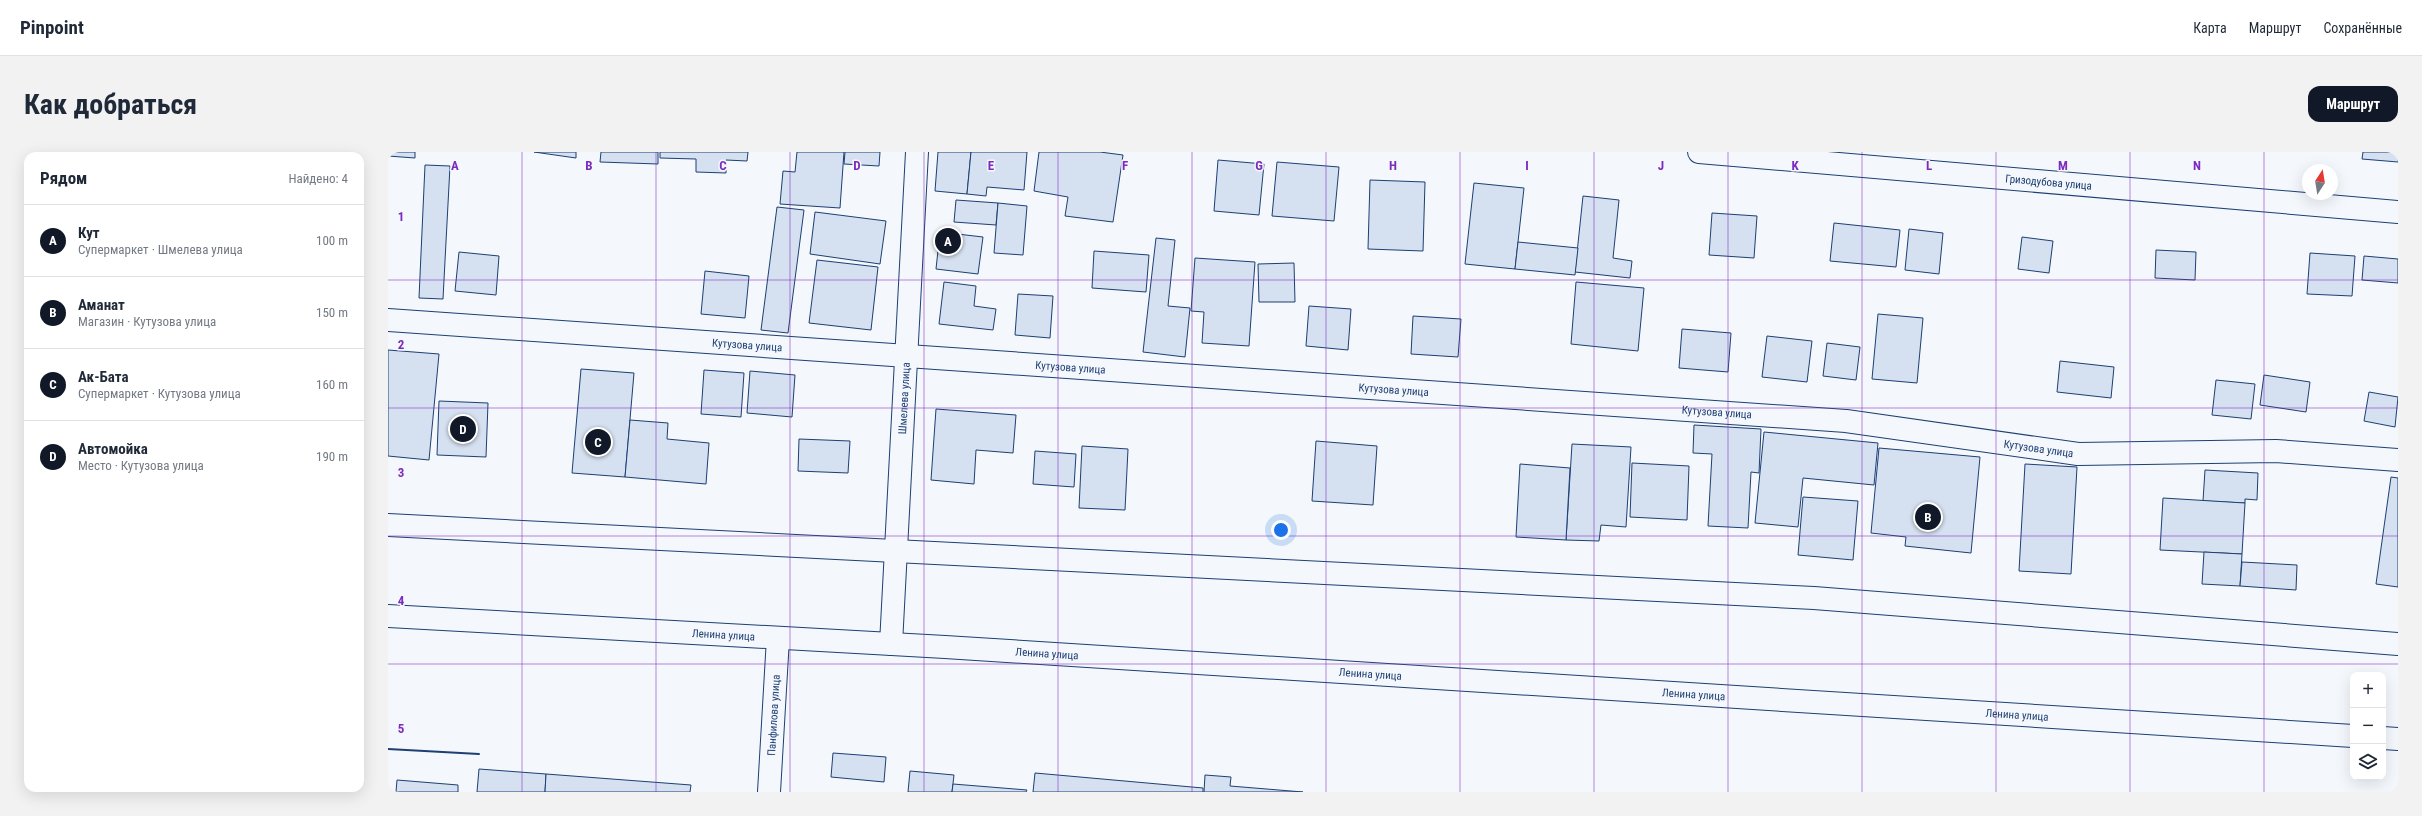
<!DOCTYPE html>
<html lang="ru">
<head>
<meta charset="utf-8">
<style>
  :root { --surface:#fff; --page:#f2f2f3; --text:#1f2937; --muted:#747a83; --line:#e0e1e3; --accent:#111827 }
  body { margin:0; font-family:"Roboto Condensed",sans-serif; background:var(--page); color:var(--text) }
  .controls { position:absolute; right:12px; bottom:12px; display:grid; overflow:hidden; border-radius:8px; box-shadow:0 4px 16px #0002 }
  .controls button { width:36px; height:36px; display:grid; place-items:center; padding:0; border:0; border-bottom:1px solid var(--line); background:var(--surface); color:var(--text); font:20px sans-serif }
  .compass { position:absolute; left:1914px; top:12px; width:36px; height:36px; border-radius:50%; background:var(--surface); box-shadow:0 4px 16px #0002; rotate:12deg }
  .you { position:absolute; left:893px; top:378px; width:14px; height:14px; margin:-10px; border:3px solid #fff; border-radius:50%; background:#1a73e8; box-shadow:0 0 0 6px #1a73e833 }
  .badge { display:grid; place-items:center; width:26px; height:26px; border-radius:50%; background:var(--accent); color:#fff; font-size:13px; font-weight:700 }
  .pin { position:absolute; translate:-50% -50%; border:2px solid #fff; box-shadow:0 1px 4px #0006 }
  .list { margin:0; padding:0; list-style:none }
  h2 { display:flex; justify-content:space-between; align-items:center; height:52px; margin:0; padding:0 16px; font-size:17px }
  h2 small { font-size:13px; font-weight:400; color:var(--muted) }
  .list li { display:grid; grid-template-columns:26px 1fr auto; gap:12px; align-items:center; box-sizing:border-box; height:72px; padding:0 16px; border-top:1px solid var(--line) }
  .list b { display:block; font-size:15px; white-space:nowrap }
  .list p { margin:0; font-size:13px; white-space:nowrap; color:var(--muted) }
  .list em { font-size:13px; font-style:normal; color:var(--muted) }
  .icon { flex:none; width:22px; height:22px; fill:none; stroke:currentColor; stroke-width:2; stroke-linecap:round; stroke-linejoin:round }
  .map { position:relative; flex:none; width:2010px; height:640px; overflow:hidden; border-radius:12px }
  header { display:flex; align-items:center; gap:24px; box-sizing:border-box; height:56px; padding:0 20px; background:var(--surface); border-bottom:1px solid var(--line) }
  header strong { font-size:19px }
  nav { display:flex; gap:22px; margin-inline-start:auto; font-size:14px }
  .intro { display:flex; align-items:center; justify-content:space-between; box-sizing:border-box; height:96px; padding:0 24px }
  h1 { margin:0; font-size:28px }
  .button { padding:10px 18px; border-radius:12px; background:var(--accent); color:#fff; font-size:14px; font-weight:700 }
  main { display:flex; gap:24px; padding:0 24px }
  aside { flex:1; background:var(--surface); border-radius:12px; box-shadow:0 4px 16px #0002 }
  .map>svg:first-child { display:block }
</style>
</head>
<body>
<header>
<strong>Pinpoint</strong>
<nav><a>Карта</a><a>Маршрут</a><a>Сохранённые</a></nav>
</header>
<div class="intro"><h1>Как добраться</h1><a class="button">Маршрут</a></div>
<main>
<aside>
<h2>Рядом<small>Найдено: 4</small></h2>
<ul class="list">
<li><span class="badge">A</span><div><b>Кут</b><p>Супермаркет · Шмелева улица</p></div><em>100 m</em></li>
<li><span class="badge">B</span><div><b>Аманат</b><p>Магазин · Кутузова улица</p></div><em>150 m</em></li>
<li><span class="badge">C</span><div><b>Ак-Бата</b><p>Супермаркет · Кутузова улица</p></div><em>160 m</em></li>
<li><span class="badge">D</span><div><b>Автомойка</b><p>Место · Кутузова улица</p></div><em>190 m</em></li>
</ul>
</aside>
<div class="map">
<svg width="2010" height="640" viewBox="0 0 2010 640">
  <rect width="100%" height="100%" fill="#f4f7fb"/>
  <!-- building -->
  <g fill="#d5e0f0" stroke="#1d3f73">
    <polygon points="0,0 27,0 27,6 0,4"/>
    <polygon points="146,0 188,0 188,6"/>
    <polygon points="213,0 270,0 270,12 212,10"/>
    <polygon points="272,0 360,0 359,9 338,8 338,21 308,20 308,7 272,6"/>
    <polygon points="409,0 456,0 452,56 392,52 395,19 407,20"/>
    <polygon points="457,0 492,0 491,14 456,12"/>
    <polygon points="550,0 583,0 579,42 547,39"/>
    <polygon points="583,0 639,0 636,38 599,35 598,44 579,42"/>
    <polygon points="651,0 712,0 735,3 725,70 677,64 680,45 646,39"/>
    <polygon points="1975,0 2010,0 2010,10 1974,7"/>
    <polygon points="830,8 876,12 871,63 826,59"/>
    <polygon points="889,10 951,15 946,69 884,64"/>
    <polygon points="37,13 62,14 55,147 31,146"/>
    <polygon points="982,28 1037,30 1035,99 980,97"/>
    <polygon points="1086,31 1136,36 1127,117 1077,112"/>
    <polygon points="1195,44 1231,48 1225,106 1244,109 1242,126 1187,120"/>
    <polygon points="568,48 610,51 608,73 566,70"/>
    <polygon points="610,51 639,54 635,103 606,101"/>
    <polygon points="389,55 416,58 400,181 373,178"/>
    <polygon points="427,60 498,69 492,112 422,102"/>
    <polygon points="1324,61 1369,64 1366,106 1321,103"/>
    <polygon points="1446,71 1512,78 1508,115 1442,109"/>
    <polygon points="1521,77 1555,81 1551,122 1517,118"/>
    <polygon points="552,80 595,85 590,122 548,117"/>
    <polygon points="1634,85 1665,89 1661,121 1630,117"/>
    <polygon points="768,86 787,88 780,154 802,156 797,205 755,200"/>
    <polygon points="1130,90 1190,96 1187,123 1127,117"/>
    <polygon points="1768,98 1808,100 1807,128 1767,126"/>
    <polygon points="706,99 761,103 758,140 704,136"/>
    <polygon points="71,100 111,104 108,143 67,139"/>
    <polygon points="1922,101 1967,104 1964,144 1919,142"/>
    <polygon points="1976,104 2010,107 2010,131 1974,128"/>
    <polygon points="807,106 867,110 861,194 814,191 816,160 803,159"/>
    <polygon points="429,108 490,115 483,178 421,171"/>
    <polygon points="906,111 907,150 871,150 870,112"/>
    <polygon points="317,119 361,124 357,166 313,162"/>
    <polygon points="556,130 588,134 586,154 608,157 605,178 551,172"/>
    <polygon points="1188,130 1256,136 1250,199 1183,192"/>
    <polygon points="630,142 665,144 662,186 627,183"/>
    <polygon points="921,154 963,157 960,198 918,194"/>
    <polygon points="1490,162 1535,166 1529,231 1484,227"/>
    <polygon points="1025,164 1073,167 1070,205 1023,202"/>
    <polygon points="1294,177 1343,181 1340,220 1291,216"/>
    <polygon points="1379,184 1424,189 1419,230 1374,225"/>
    <polygon points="1439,191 1472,195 1468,228 1435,224"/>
    <polygon points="0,198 51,202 41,308 0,304"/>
    <polygon points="1672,209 1726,215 1723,246 1669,240"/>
    <polygon points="193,217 246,221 237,325 184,321"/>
    <polygon points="316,218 356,221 353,265 313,262"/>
    <polygon points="362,219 407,223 404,265 359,261"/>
    <polygon points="1876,223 1922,230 1918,260 1872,253"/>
    <polygon points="1828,228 1867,232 1863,267 1824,263"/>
    <polygon points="1981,240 2010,245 2007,275 1976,269"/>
    <polygon points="51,249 100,251 98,305 49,303"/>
    <polygon points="548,257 628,263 625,301 588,298 586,332 543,328"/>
    <polygon points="242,268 280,271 279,287 321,291 318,332 237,325"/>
    <polygon points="1306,273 1373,277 1371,321 1363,320 1360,376 1320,374 1324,302 1305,301"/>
    <polygon points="1376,280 1490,291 1486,333 1415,326 1410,375 1367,371"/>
    <polygon points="411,287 462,289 460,321 410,319"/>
    <polygon points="928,289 989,294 985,353 924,349"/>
    <polygon points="1184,292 1243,295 1238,375 1213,373 1211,389 1178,388"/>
    <polygon points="694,294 740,297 737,358 691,356"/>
    <polygon points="1491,296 1592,305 1583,401 1517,394 1518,385 1483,381"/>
    <polygon points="647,299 688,302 686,335 645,332"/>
    <polygon points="1244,311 1301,314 1299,368 1242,365"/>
    <polygon points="1132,312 1182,316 1178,388 1128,385"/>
    <polygon points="1637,312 1689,315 1683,422 1631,419"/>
    <polygon points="1817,318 1870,321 1869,348 1857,347 1857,351 1815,349"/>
    <polygon points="2003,325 2010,326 2010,435 1988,432"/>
    <polygon points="1415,345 1470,349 1465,408 1410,403"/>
    <polygon points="1775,346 1857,351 1854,402 1772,398"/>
    <polygon points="1816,400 1854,402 1852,434 1814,432"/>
    <polygon points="1854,410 1909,413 1908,438 1852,434"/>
    <polygon points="445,601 498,605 496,630 443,625"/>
    <polygon points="91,617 158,622 157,640 89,640"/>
    <polygon points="522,619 566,623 564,640 520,640"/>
    <polygon points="647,621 815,636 815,640 645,640"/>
    <polygon points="158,622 303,633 302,640 157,640"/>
    <polygon points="817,623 843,625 842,634 915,640 816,640"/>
    <polygon points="9,628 70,633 70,640 8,640"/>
    <polygon points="565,632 639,638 638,640 564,640"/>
  </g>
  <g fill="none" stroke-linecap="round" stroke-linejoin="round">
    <!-- minor casing -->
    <g stroke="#1d3f73" stroke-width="24">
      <g id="minor">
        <path id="s1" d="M 1311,0 L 2010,60"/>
        <path id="s2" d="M 0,168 L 1458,269 L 1690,302 L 1888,299 L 2010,308"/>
        <polyline points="0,373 1426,446 2010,492"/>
        <path id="s3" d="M 503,492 L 529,0"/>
        <path id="s4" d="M 381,640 L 390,486"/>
      </g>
    </g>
    <!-- major casing -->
    <g stroke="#1d3f73" stroke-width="24">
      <g id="major">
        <path id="s5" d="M 0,464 L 557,495 L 1965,584"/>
        <polyline points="1995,586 2010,587"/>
      </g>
    </g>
    <!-- minor -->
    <use href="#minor" stroke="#f4f7fb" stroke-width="22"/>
    <!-- major -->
    <use href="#major" stroke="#f4f7fb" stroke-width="22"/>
    <!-- wall -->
    <polyline stroke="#1d3f73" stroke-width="2" points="0,597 91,602"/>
  </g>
  <!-- grid -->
  <path fill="none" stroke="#7b2cbf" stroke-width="1" stroke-opacity="0.55" d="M 134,0 L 134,640M 268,0 L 268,640M 402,0 L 402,640M 536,0 L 536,640M 670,0 L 670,640M 804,0 L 804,640M 938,0 L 938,640M 1072,0 L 1072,640M 1206,0 L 1206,640M 1340,0 L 1340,640M 1474,0 L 1474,640M 1608,0 L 1608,640M 1742,0 L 1742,640M 1876,0 L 1876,640M 0,128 L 2010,128M 0,256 L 2010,256M 0,384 L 2010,384M 0,512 L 2010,512"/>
  <g text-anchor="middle" stroke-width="3" stroke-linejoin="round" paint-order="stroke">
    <!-- street labels -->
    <g font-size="11" fill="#1d3f73" stroke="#f4f7fb">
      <text dy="4" stroke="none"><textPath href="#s1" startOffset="351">Гризодубова улица</textPath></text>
      <text dy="4" stroke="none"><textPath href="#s2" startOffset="360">Кутузова улица</textPath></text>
      <text dy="4" stroke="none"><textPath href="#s2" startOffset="684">Кутузова улица</textPath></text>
      <text dy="4" stroke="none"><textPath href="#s2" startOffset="1008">Кутузова улица</textPath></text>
      <text dy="4" stroke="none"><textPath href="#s3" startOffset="246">Шмелева улица</textPath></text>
      <text dy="4" stroke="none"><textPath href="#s2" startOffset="1332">Кутузова улица</textPath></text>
      <text dy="4" stroke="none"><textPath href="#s2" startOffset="1656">Кутузова улица</textPath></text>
      <text dy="4" stroke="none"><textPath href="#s5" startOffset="336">Ленина улица</textPath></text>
      <text dy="4" stroke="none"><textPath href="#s5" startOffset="660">Ленина улица</textPath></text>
      <text dy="4" stroke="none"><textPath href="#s5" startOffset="984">Ленина улица</textPath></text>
      <text dy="4" stroke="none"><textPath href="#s5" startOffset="1308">Ленина улица</textPath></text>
      <text dy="4" stroke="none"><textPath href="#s4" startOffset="77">Панфилова улица</textPath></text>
      <text dy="4" stroke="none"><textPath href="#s5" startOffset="1632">Ленина улица</textPath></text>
    </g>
  </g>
  <g font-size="13" text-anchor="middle" font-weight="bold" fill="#7b2cbf" stroke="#f4f7fb" stroke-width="3" stroke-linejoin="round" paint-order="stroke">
    <text x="67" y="18">A</text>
    <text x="201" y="18">B</text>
    <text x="335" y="18">C</text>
    <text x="469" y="18">D</text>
    <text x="603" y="18">E</text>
    <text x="737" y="18">F</text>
    <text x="871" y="18">G</text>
    <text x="1005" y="18">H</text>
    <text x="1139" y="18">I</text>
    <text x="1273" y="18">J</text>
    <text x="1407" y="18">K</text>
    <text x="1541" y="18">L</text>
    <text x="1675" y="18">M</text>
    <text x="1809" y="18">N</text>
    <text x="13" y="69">1</text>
    <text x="13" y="197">2</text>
    <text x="13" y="325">3</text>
    <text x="13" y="453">4</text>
    <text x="13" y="581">5</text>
  </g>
</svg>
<div class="controls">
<button>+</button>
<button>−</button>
<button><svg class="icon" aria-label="layers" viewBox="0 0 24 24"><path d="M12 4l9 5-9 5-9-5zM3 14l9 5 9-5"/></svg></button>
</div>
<svg class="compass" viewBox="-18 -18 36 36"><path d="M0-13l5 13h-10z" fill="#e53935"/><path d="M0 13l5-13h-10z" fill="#747a83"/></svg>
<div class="you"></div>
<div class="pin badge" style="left:560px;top:89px">A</div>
<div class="pin badge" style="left:1540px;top:365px">B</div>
<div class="pin badge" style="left:210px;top:290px">C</div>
<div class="pin badge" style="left:75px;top:277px">D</div>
</div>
</main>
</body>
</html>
